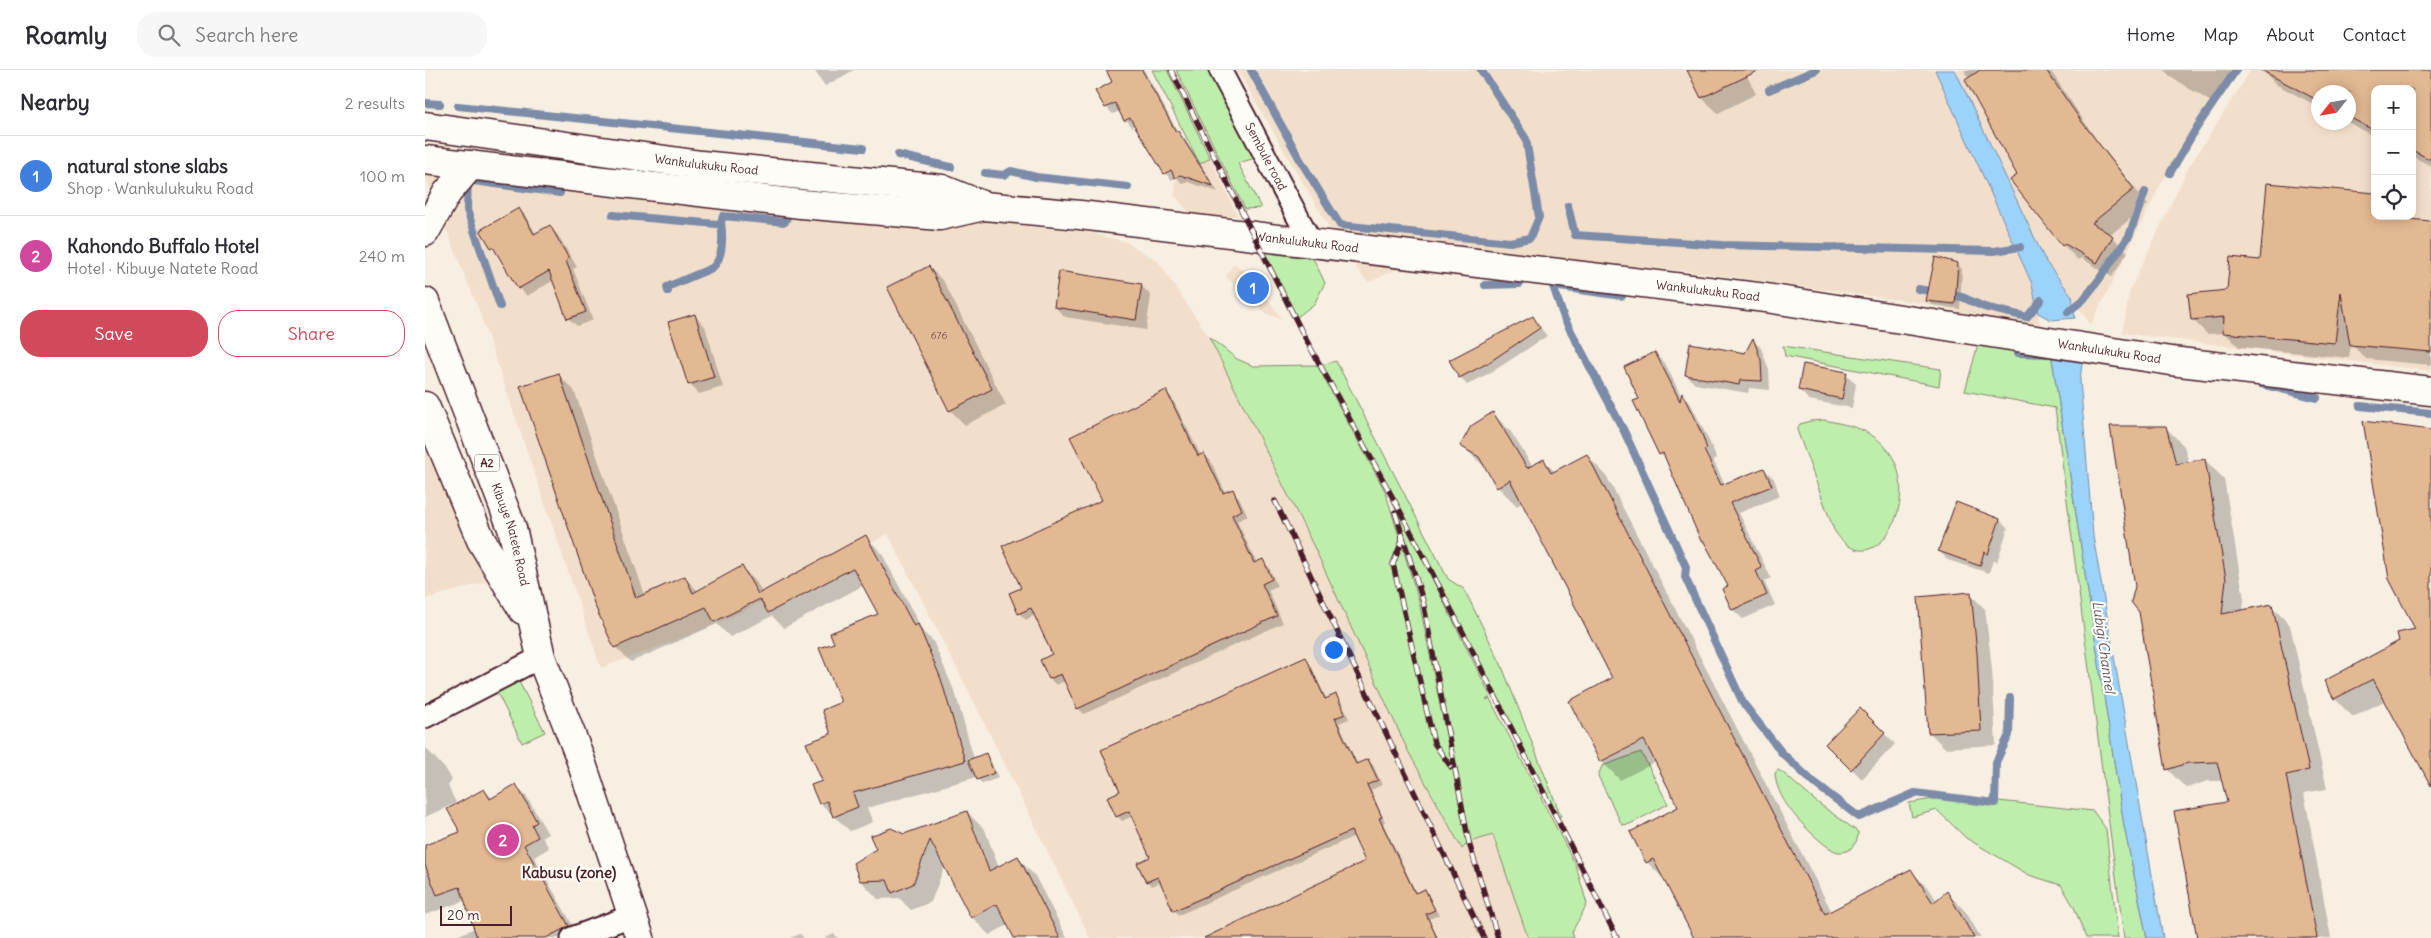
<!DOCTYPE html>
<html lang="en">
<head>
<meta charset="utf-8">
<style>
  :root { --surface:#fff; --page:#f7f7f7; --text:#2b2b33; --muted:#7c7c81; --line:#e1e1e2; --accent:#d1495b }
  body { margin:0; font-family:Delius,sans-serif; background:var(--page); color:var(--text) }
  .controls { position:absolute; right:15px; top:15px; display:grid; overflow:hidden; border-radius:10px; box-shadow:0 2px 12px #0003 }
  .controls button { width:45px; height:45px; display:grid; place-items:center; padding:0; border:0; border-bottom:1px solid var(--line); background:var(--surface); color:var(--text); font:25px sans-serif }
  .compass { position:absolute; left:1886px; top:15px; width:45px; height:45px; border-radius:50%; background:var(--surface); box-shadow:0 2px 12px #0003; rotate:239deg }
  .scale { position:absolute; left:15px; bottom:12px; width:72px; box-sizing:border-box; padding-left:5px; border:2px solid #4a1f2b; border-top:0; font-size:14px; line-height:18px; white-space:nowrap; color:#4a1f2b; -webkit-text-stroke:4px #fdfcf7; paint-order:stroke }
  .you { position:absolute; left:908px; top:579px; width:18px; height:18px; margin:-12px; border:4px solid #fff; border-radius:50%; background:#1a73e8; box-shadow:0 0 0 8px #1a73e833 }
  .badge { display:grid; place-items:center; width:32px; height:32px; border-radius:50%; background:var(--accent); color:#fff; font-size:16px; font-weight:700 }
  .pin { position:absolute; translate:-50% -50%; border:2px solid #fff; box-shadow:0 1px 5px #0006 }
  .list { margin:0; padding:0; list-style:none }
  h2 { display:flex; justify-content:space-between; align-items:center; height:65px; margin:0; padding:0 20px; font-size:21px }
  h2 small { font-size:16px; font-weight:400; color:var(--muted) }
  .list li { display:grid; grid-template-columns:32px 1fr auto; gap:15px; align-items:center; box-sizing:border-box; height:80px; padding:0 20px; border-top:1px solid var(--line) }
  .list b { display:block; font-size:19px; white-space:nowrap }
  .list p { margin:0; font-size:16px; white-space:nowrap; color:var(--muted) }
  .list em { font-size:16px; font-style:normal; color:var(--muted) }
  .actions { display:flex; gap:10px; padding:15px 20px }
  .actions a { flex:1; padding:11px 0; border:1px solid var(--accent); border-radius:20px; text-align:center; font-size:18px; color:var(--accent) }
  .actions .main { background:var(--accent); color:#fff }
  .icon { flex:none; width:28px; height:28px; fill:none; stroke:currentColor; stroke-width:2; stroke-linecap:round; stroke-linejoin:round }
  .map { position:relative; flex:none; width:2006px; height:868px; overflow:hidden }
  header { display:flex; align-items:center; gap:30px; box-sizing:border-box; height:70px; padding:0 25px; background:var(--surface); border-bottom:1px solid var(--line) }
  header strong { font-size:24px }
  nav { display:flex; gap:28px; margin-inline-start:auto; font-size:18px }
  .search { width:350px; height:45px; background:var(--page); display:flex; align-items:center; gap:12px; box-sizing:border-box; padding:0 18px; border-radius:20px; color:var(--muted); font-size:19px }
  main { display:flex }
  aside { flex:1; background:var(--surface) }
  .map>svg:first-child { display:block }
</style>
</head>
<body>
<header>
<strong>Roamly</strong>
<div class="search"><svg class="icon" aria-label="search" viewBox="0 0 24 24"><circle cx="10" cy="10" r="6"/><path d="M15 15l6 6"/></svg>Search here</div>
<nav><a>Home</a><a>Map</a><a>About</a><a>Contact</a></nav>
</header>
<main>
<aside>
<h2>Nearby<small>2 results</small></h2>
<ul class="list">
<li><span class="badge" style="background:#3f7fe0">1</span><div><b>natural stone slabs</b><p>Shop · Wankulukuku Road</p></div><em>100 m</em></li>
<li><span class="badge" style="background:#d1479c">2</span><div><b>Kahondo Buffalo Hotel</b><p>Hotel · Kibuye Natete Road</p></div><em>240 m</em></li>
</ul>
<div class="actions"><a class="main">Save</a><a>Share</a></div>
</aside>
<div class="map">
<svg width="2006" height="868" viewBox="0 0 2006 868">
  <rect width="100%" height="100%" fill="#f8efe3"/>
  <filter id="ink" filterUnits="userSpaceOnUse"><feTurbulence type="fractalNoise" baseFrequency=".02" numOctaves="2"/><feDisplacementMap in="SourceGraphic" scale="10" xChannelSelector="R" yChannelSelector="G"/><feConvolveMatrix kernelMatrix="1 2 1 2 8 2 1 2 1" color-interpolation-filters="sRGB"/></filter>
  <g filter="url(#ink)">
    <!-- built -->
    <g fill="#f2dfcb" fill-rule="evenodd">
      <polygon points="812,0 1510,0 1607,214 1615,254 1575,250 1496,233 1271,202 1098,186 995,194 968,201 945,212 940,210 908,164"/>
      <polygon points="1530,0 1813,0 1737,112 1666,255 1621,192"/>
      <path d="M 1826,0 L 2006,0 L 2006,301 L 1697,263 L 1705,220 L 1763,98 ZM 1950,19 L 1987,19 L 1987,146 L 1950,146 ZM 1894,22 L 1924,22 L 1924,52 L 1894,52 Z"/>
      <polygon points="785,88 813,146 767,146 750,126 750,111"/>
      <polygon points="0,92 667,163 701,172 733,191 784,267 890,479 983,681 1036,779 1043,773 1068,765 1103,868 665,868 548,630 463,464 313,544 270,563 176,598 54,241 0,106"/>
      <polygon points="809,193 828,208 857,249 842,244 801,207"/>
      <polygon points="0,355 61,512 0,529"/>
    </g>
    <!-- green -->
    <g fill="#beeeac" stroke="#84866c">
      <polygon points="727,0 742,0 785,88 775,94"/>
      <polygon points="751,0 788,0 834,87 813,93 836,138 820,139"/>
      <polygon points="822,154 870,175 889,190 900,213 889,234 871,248"/>
      <polygon points="784,267 812,289 828,296 892,295 960,421 994,531 1043,773 1037,779 983,681 890,479"/>
      <polygon points="1554,271 1626,282 1699,756 1722,868 1699,868 1630,338 1540,321"/>
      <polygon points="1358,276 1516,299 1514,316 1360,286"/>
      <polygon points="911,291 1023,509 1039,519 1076,594 1136,746 1132,747 1016,517 897,295"/>
      <path d="M 1399,350 C 1412,353 1427,355 1439,361 C 1517,398 1453,530 1409,460 L 1372,360 L 1375,354 L 1385,351 Z"/>
      <polygon points="970,434 1066,627 1061,630 1065,629 1151,796 1162,834 1147,862 1149,868 1103,868 1068,765 1045,772 999,529"/>
      <polygon points="92,608 120,662 97,673 69,616"/>
      <polygon points="1216,682 1243,734 1205,754 1197,755 1173,706 1177,696"/>
      <path d="M 1353,700 L 1357,702 L 1389,730 L 1433,762 C 1433,769 1431,774 1425,779 C 1421,782 1415,783 1410,781 C 1395,774 1368,746 1360,732 C 1355,724 1350,712 1350,703 Z"/>
      <polygon points="1526,726 1668,741 1681,759 1693,868 1661,868 1649,837 1636,815 1604,805 1541,768 1512,740 1487,747 1484,733"/>
    </g>
    <!-- water -->
    <g fill="#9cd3fb" stroke="#7b8ba8">
      <polygon points="1510,0 1530,0 1621,192 1647,226 1650,248 1626,250 1613,243 1607,214"/>
      <polygon points="1626,282 1661,287 1657,294 1655,310 1668,466 1738,868 1722,868 1699,756"/>
    </g>
    <!-- shadow -->
    <g fill="#0003">
      <polygon points="389,0 429,0 400,16"/>
      <polygon points="682,0 719,0 753,62 760,69 793,122 763,112 758,114 751,107 747,110 740,103 711,55 707,57 695,41 688,44 681,37 688,13"/>
      <polygon points="1264,0 1319,0 1331,24 1293,43 1277,28"/>
      <polygon points="1539,0 1625,0 1671,69 1723,135 1685,165 1703,182 1687,207 1656,188 1653,190 1638,175 1587,110 1593,105"/>
      <polygon points="1739,0 1806,0 1786,32 1747,8"/>
      <polygon points="1837,0 2006,0 2006,96 1987,86 1987,19 1950,19 1950,67 1923,52 1924,22 1894,22 1894,37 1852,15"/>
      <polygon points="94,139 102,147 111,164 125,157 133,165 152,197 148,199 168,250 152,256 143,248 129,210 102,226 94,218 57,161"/>
      <polygon points="1950,146 1975,146 1975,150 2006,153 2006,295 1941,289 1926,274 1924,288 1814,277 1800,263 1782,264 1767,249 1836,191"/>
      <polygon points="1532,194 1537,199 1535,239 1507,235 1502,231"/>
      <polygon points="504,197 519,212 581,335 540,355 525,340"/>
      <polygon points="716,215 726,226 721,260 640,247 630,237"/>
      <polygon points="270,246 280,256 298,317 274,324 264,314"/>
      <polygon points="1108,248 1122,266 1070,300 1042,315 1035,307"/>
      <polygon points="1328,270 1336,278 1344,300 1345,320 1324,318 1323,323 1270,314 1261,305 1321,285"/>
      <polygon points="1230,283 1240,293 1257,328 1258,325 1266,334 1286,375 1291,388 1288,390 1300,415 1339,399 1349,409 1355,426 1314,443 1346,508 1339,511 1350,535 1318,549 1308,540 1299,519 1305,517 1282,476 1277,471 1243,391 1235,384 1216,329"/>
      <polygon points="1421,304 1431,314 1427,338 1384,330 1374,320"/>
      <polygon points="133,305 149,320 220,525 260,508 273,521 317,497 332,513 337,522 441,467 456,482 499,563 508,571 531,625 549,689 560,684 565,689 573,708 557,714 552,707 442,738 448,752 425,761 395,733 408,664 417,633 411,574 454,544 439,515 359,558 347,546 305,567 292,554 206,592 190,577"/>
      <polygon points="741,321 747,328 776,386 779,384 786,391 801,424 807,421 814,427 823,446 812,451 832,493 837,490 844,497 852,516 843,520 858,553 659,644 653,638 640,611 631,615 625,609 628,585 610,545 601,550 594,543 598,518 679,431"/>
      <polygon points="1067,343 1086,362 1108,397 1119,391 1130,402 1162,386 1181,405 1407,842 1486,801 1505,820 1512,831 1522,823 1541,842 1556,868 1271,868 1240,810 1222,792 1255,738 1231,692 1195,710 1176,691 1146,631 1189,609 1098,432 1092,436 1073,417 1062,399 1037,376"/>
      <polygon points="1740,357 1759,376 1764,393 1780,390 1799,409 1819,529 1818,542 1846,536 1865,555 1902,719 1879,723 1906,868 1774,868 1803,733 1798,711 1783,711 1761,718 1743,700 1715,541"/>
      <polygon points="2006,361 2006,713 1961,630 1928,647 1910,629 1900,611 1992,560"/>
      <polygon points="1575,450 1583,458 1572,492 1568,490 1564,503 1523,490 1514,481"/>
      <polygon points="1545,524 1560,539 1567,599 1571,675 1520,678 1504,662"/>
      <polygon points="881,589 885,594 902,630 911,626 916,630 924,649 914,653 933,695 943,690 948,695 957,715 946,720 960,752 958,753 992,824 999,820 1014,845 1004,849 1013,868 782,868 942,792 930,766 754,845 749,840 736,812 727,816 722,811 727,788 708,746 697,751 692,746 696,722"/>
      <polygon points="1435,640 1470,674 1437,709 1402,674"/>
      <polygon points="0,677 22,701 27,710 23,716 31,733 0,747"/>
      <polygon points="91,716 102,727 123,764 117,767 124,778 109,787 155,868 27,868 50,858 41,830 0,845 0,777 37,762 59,720 68,729"/>
      <polygon points="542,742 560,760 574,798 593,788 610,806 642,868 590,868 583,855 564,865 547,847 520,795 506,832 486,840 474,828 453,829 436,811 479,765"/>
      <polygon points="375,864 379,868 365,868"/>
      <polygon points="409,864 413,868 399,868"/>
    </g>
    <g fill="none" stroke-linecap="round" stroke-linejoin="round">
      <!-- stream -->
      <g stroke="#7b8ba8" stroke-width="8">
        <polyline points="826,0 877,93 915,155 1085,172 1105,168 1114,147 1101,69 1056,0"/>
        <polyline points="1344,20 1391,0"/>
        <polyline points="0,33 15,34"/>
        <polyline points="33,36 438,78"/>
        <polyline points="473,85 526,97"/>
        <polyline points="560,103 579,105 586,101 611,107 703,117"/>
        <polyline points="1745,103 1772,57 1811,0"/>
        <polyline points="42,110 135,123"/>
        <polyline points="43,111 42,140 75,236"/>
        <polyline points="1143,136 1150,165 1297,175 1569,181 1595,177"/>
        <polyline points="188,145 292,154 296,152 298,146 360,152 364,142"/>
        <polyline points="1060,215 1094,214"/>
        <polyline points="1493,219 1537,227 1559,237 1602,247 1616,230"/>
        <path d="M 243,221 L 242,217 L 287,198 C 299,188 298,167 296,152"/>
        <polyline points="1197,226 1128,216 1139,248 1199,361 1261,497 1260,507 1318,633 1357,683 1389,713 1434,747 1490,723 1570,733 1571,692 1584,665 1585,628"/>
        <polyline points="1643,242 1658,230 1673,211 1704,166 1720,122"/>
        <polyline points="1593,283 1621,284"/>
        <polyline points="1836,314 1892,328"/>
        <polyline points="1935,336 2006,343"/>
      </g>
    </g>
    <!-- building -->
    <g fill="#e3b994" stroke="#4a1f2b">
      <polygon points="681,0 717,0 751,62 753,61 788,116 755,105 750,108 746,100 739,104 705,48 699,51 690,33 680,38 670,21 687,12"/>
      <polygon points="1262,0 1335,0 1276,28"/>
      <polygon points="1555,0 1621,0 1657,52 1709,119 1667,153 1688,166 1672,193 1640,174 1637,176 1585,110 1592,105 1540,10"/>
      <polygon points="1836,0 2006,0 2006,90 1987,80 1987,19 1950,19 1950,61 1924,47 1924,22 1894,22 1894,31"/>
      <polygon points="1842,113 1950,123 1950,146 2006,151 2006,282 1925,275 1916,222 1910,273 1798,263 1799,247 1766,250 1763,224 1802,220 1805,187 1835,190"/>
      <polygon points="94,138 109,164 125,155 144,189 141,191 161,242 142,249 124,201 93,219 68,177 66,178 55,160"/>
      <polygon points="1510,187 1533,193 1530,234 1501,231"/>
      <polygon points="504,196 567,319 524,341 462,217"/>
      <polygon points="634,201 717,214 711,250 629,237"/>
      <polygon points="270,244 289,307 263,315 243,252"/>
      <polygon points="1108,246 1115,258 1063,293 1034,308 1024,290"/>
      <polygon points="1328,268 1336,290 1337,311 1315,310 1314,315 1260,305 1265,273 1320,283"/>
      <polygon points="1230,282 1255,331 1257,323 1277,364 1282,379 1279,380 1296,415 1339,398 1347,416 1305,433 1337,498 1331,501 1342,525 1307,540 1297,519 1303,516 1278,470 1276,471 1238,383 1234,385 1208,331 1214,329 1199,297"/>
      <polygon points="1378,294 1422,302 1417,329 1373,320"/>
      <polygon points="134,303 211,528 260,506 268,523 317,496 333,524 441,465 489,556 493,554 516,609 540,691 428,723 433,737 408,747 402,731 394,734 386,715 397,711 381,673 406,664 397,640 416,632 394,578 409,573 405,563 453,544 428,498 343,543 335,529 289,552 281,537 189,578 170,536 95,316"/>
      <polygon points="741,320 773,386 779,383 798,423 808,419 817,440 807,445 829,493 838,489 847,509 837,514 852,546 652,639 636,604 624,609 615,590 627,584 606,538 593,544 584,523 596,518 577,476 677,430 645,367"/>
      <polygon points="1068,342 1102,398 1119,389 1126,403 1162,384 1400,844 1486,799 1508,833 1522,821 1549,868 1269,868 1228,789 1221,793 1205,762 1253,737 1219,670 1175,692 1144,631 1187,608 1085,410 1072,418 1054,387 1035,376 1046,356"/>
      <polygon points="1938,351 2006,360 2006,716 1948,609 1909,629 1899,611 1974,571 1972,563 1990,559 1964,509"/>
      <polygon points="1685,356 1741,356 1751,394 1780,389 1801,509 1797,544 1847,534 1884,700 1861,705 1892,868 1772,868 1749,741 1802,732 1792,692 1763,693 1741,700 1714,542 1706,532 1710,516"/>
      <polygon points="1531,432 1575,449 1563,484 1559,482 1555,496 1513,481"/>
      <polygon points="1546,522 1552,583 1556,661 1503,663 1493,527"/>
      <polygon points="881,587 900,629 911,624 920,644 910,648 931,694 943,689 953,710 942,715 957,747 954,748 990,823 1000,819 1010,840 1001,844 1012,868 779,868 940,791 926,761 748,841 733,807 721,812 712,793 725,787 704,741 691,747 682,727 695,721 676,680"/>
      <polygon points="1435,638 1460,663 1426,700 1400,674"/>
      <polygon points="561,683 569,703 552,710 543,690"/>
      <polygon points="91,714 112,752 107,755 113,767 99,775 144,856 121,868 52,868 35,817 12,825 0,795 0,775 35,762 22,739 59,719 65,729"/>
      <polygon points="542,741 564,801 593,786 635,868 589,868 572,834 546,848 505,770 488,814 467,823 462,810 435,811 428,793 451,779 445,766 466,758 479,764"/>
    </g>
    <g fill="none" stroke-linecap="round" stroke-linejoin="round">
      <!-- street casing -->
      <g stroke="#4a1f2b" stroke-width="25">
        <g id="street">
          <path id="s1" d="M 795,0 L 886,172"/>
          <polyline points="0,647 116,587"/>
          <polyline points="147,868 206,846"/>
        </g>
      </g>
      <!-- secondary casing -->
      <g stroke="#4a1f2b" stroke-width="31">
        <g id="secondary">
          <path id="s2" d="M 0,56 L 276,95 L 517,119 L 559,136"/>
          <path id="s3" d="M 0,90 L 376,134 L 515,146 L 559,136 L 655,145 L 1341,228 L 1746,291 L 2006,321"/>
        </g>
      </g>
      <!-- primary casing -->
      <g stroke="#4a1f2b" stroke-width="31">
        <g id="primary">
          <polyline points="0,162 22,123 46,95"/>
          <path id="s4" d="M 0,232 L 87,458 L 116,587 L 154,685 L 215,868"/>
          <polyline points="0,336 56,470 98,540"/>
        </g>
      </g>
      <!-- street -->
      <use href="#street" stroke="#fdfcf7" stroke-width="21"/>
      <!-- secondary -->
      <use href="#secondary" stroke="#fdfcf7" stroke-width="28"/>
      <!-- primary -->
      <use href="#primary" stroke="#fdfcf7" stroke-width="28"/>
      <!-- rail casing -->
      <g stroke="#4a1f2b" stroke-width="5.5">
        <g id="rail">
          <polyline points="746,0 878,264 974,439 1043,572 1192,868"/>
          <polyline points="850,431 1059,868"/>
          <polyline points="970,442 998,531 1044,773 1073,868"/>
          <polyline points="977,465 977,471 968,494 1009,673 1026,697"/>
        </g>
      </g>
      <!-- rail -->
      <use href="#rail" stroke="#fdfcf7" stroke-width="4" stroke-dasharray="11" stroke-linecap="butt"/>
    </g>
  </g>
  <g text-anchor="middle" stroke-width="4.5" stroke-linejoin="round" paint-order="stroke">
    <!-- number labels -->
    <g font-size="10" fill="#704645">
      <text x="514" y="269">676</text>
    </g>
    <!-- shield labels -->
    <rect fill="#fdfcf7" stroke="#806168" stroke-width="1" x="49.5" y="384.5" width="25" height="17" rx="4"/>
    <g font-size="11" font-weight="bold" fill="#4a1f2b">
      <text x="62" y="397">A2</text>
    </g>
    <!-- street labels -->
    <g font-size="12" fill="#4a1f2b" stroke="#fdfcf7">
      <text dy="4" stroke="none"><textPath href="#s1" startOffset="98">Sembule road</textPath></text>
      <text dy="4" stroke="none"><textPath href="#s2" startOffset="284">Wankulukuku Road</textPath></text>
      <text dy="4" stroke="none"><textPath href="#s3" startOffset="888">Wankulukuku Road</textPath></text>
      <text dy="4" stroke="none"><textPath href="#s3" startOffset="1292">Wankulukuku Road</textPath></text>
      <text dy="4" stroke="none"><textPath href="#s3" startOffset="1698">Wankulukuku Road</textPath></text>
      <text dy="4" stroke="none"><textPath href="#s4" startOffset="248">Kibuye Natete Road</textPath></text>
    </g>
    <!-- water labels -->
    <g font-size="14" font-style="italic" fill="#635569" stroke="#fdfcf7">
      <text transform="translate(1679 577) rotate(82)" y="5">Lubigi Channel</text>
    </g>
    <!-- quarter labels -->
    <g font-size="15" font-weight="bold" fill="#4a1f2b" stroke="#fdfcf7">
      <text x="144" y="808">Kabusu (zone)</text>
    </g>
  </g>
</svg>
<div class="controls">
<button>+</button>
<button>−</button>
<button><svg class="icon" aria-label="locate" viewBox="0 0 24 24"><circle cx="12" cy="12" r="6"/><path d="M12 2v4M12 18v4M2 12h4M18 12h4"/></svg></button>
</div>
<svg class="compass" viewBox="-18 -18 36 36"><path d="M0-13l5 13h-10z" fill="#e53935"/><path d="M0 13l5-13h-10z" fill="#7c7c81"/></svg>
<div class="scale">20 m</div>
<div class="you"></div>
<div class="pin badge" style="left:828px;top:218px;background:#3f7fe0">1</div>
<div class="pin badge" style="left:78px;top:770px;background:#d1479c">2</div>
</div>
</main>
</body>
</html>
